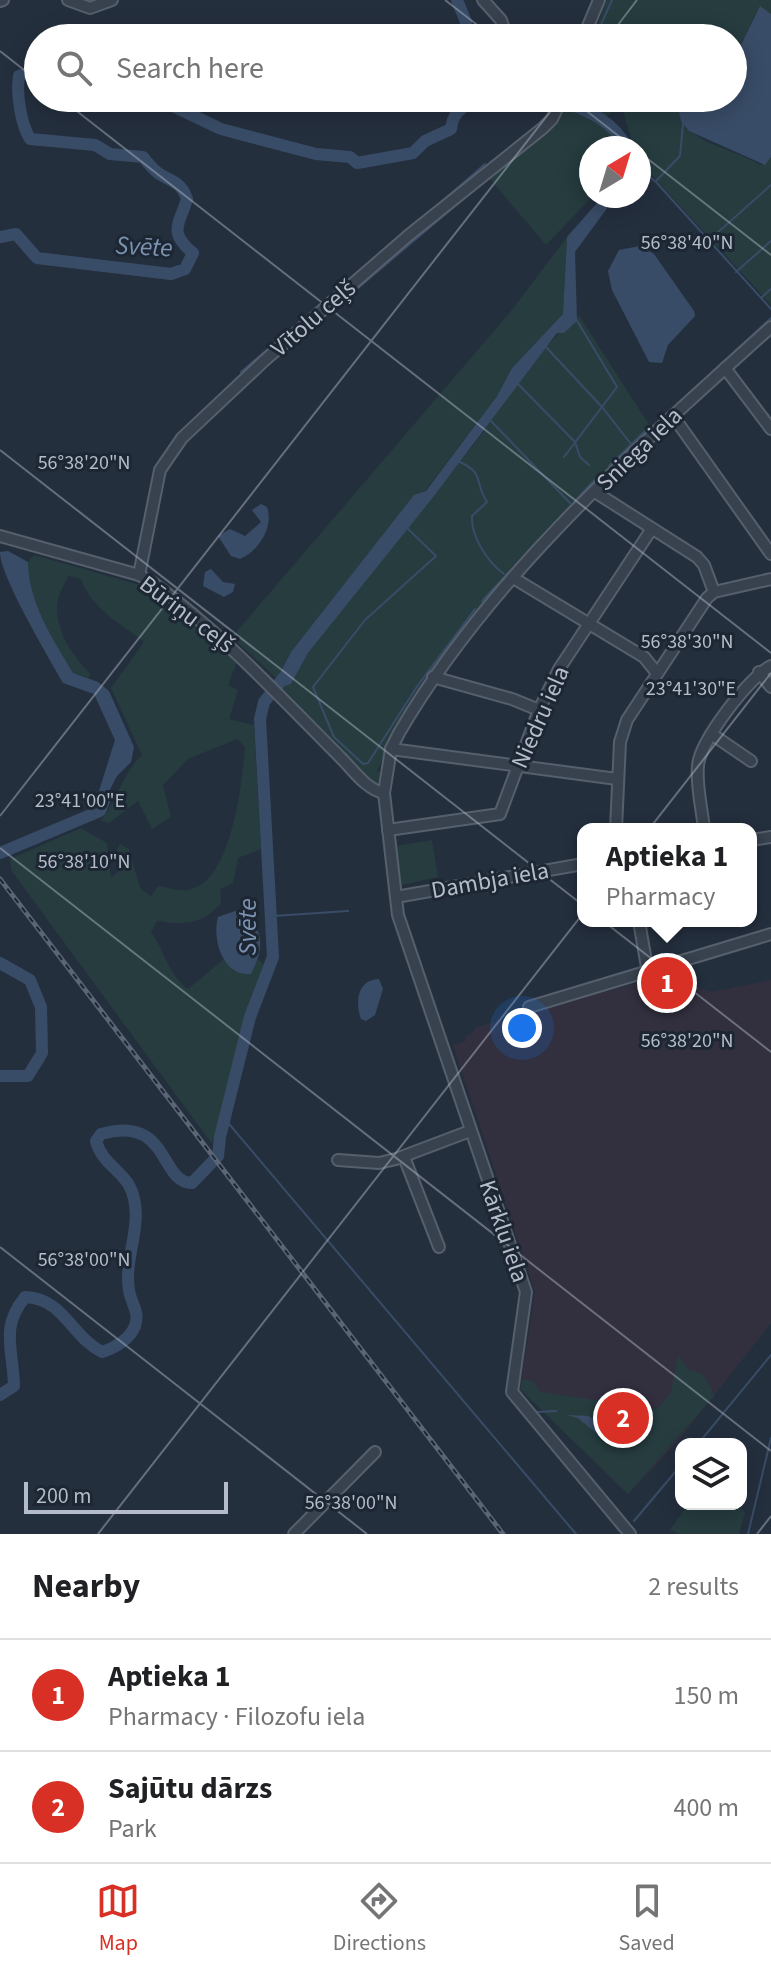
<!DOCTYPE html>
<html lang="en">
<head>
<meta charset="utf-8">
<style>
  :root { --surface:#fff; --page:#f6f6f6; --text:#202124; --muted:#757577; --line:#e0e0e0; --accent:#d93025 }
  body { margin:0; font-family:"Source Sans 3",sans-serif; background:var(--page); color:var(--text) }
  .controls { position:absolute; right:24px; bottom:24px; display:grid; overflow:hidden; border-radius:16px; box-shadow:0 4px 20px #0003 }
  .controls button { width:72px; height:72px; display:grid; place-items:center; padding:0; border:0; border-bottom:2px solid var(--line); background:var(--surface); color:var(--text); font:40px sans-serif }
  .compass { position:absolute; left:579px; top:136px; width:72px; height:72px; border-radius:50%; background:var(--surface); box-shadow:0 4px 20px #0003; rotate:38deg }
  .scale { position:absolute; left:24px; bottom:20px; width:204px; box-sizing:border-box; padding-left:8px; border:4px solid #b4bcc9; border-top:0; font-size:22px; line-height:28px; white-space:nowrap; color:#b4bcc9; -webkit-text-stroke:6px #1d2633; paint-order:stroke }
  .you { position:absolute; left:522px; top:1028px; width:28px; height:28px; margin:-20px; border:6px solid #fff; border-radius:50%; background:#1a73e8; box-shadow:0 0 0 12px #1a73e833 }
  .badge { display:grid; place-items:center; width:52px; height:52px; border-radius:50%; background:var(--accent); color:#fff; font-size:26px; font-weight:700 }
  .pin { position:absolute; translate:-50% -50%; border:4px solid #fff; box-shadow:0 2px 8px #0006 }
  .popup { position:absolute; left:577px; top:823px; width:180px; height:104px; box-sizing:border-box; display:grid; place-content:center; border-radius:16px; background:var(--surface); filter:drop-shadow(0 2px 6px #0005); font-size:26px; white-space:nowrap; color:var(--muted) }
  .popup b { font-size:30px; color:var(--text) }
  .popup::after { content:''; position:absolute; left:50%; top:100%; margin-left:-16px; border:16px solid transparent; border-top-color:var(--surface) }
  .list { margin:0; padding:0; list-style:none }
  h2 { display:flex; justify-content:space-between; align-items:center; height:104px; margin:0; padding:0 32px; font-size:34px }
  h2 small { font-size:26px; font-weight:400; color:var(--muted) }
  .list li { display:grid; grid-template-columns:52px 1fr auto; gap:24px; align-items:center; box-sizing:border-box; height:112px; padding:0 32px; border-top:2px solid var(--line) }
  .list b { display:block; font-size:30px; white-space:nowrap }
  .list p { margin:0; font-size:26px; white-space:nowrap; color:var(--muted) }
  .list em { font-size:26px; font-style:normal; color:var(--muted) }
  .icon { flex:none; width:44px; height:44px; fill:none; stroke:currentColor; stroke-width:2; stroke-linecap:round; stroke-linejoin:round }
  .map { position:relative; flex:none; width:771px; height:1534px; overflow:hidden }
  .search { position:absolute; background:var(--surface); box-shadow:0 4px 20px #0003; left:24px; right:24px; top:24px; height:88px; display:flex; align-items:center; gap:20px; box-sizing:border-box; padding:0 28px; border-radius:44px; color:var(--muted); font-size:30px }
  .sheet { height:328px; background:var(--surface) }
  nav { display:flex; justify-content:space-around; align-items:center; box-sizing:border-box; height:112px; border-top:2px solid var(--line); background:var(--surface); font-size:22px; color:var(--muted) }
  nav a { display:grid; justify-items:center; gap:4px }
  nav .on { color:var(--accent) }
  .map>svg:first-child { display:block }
</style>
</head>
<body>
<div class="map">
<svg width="771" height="1534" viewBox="0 0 771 1534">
  <rect width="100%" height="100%" fill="#242f3e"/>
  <!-- medical -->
  <polygon fill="#32303f" points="662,976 712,992 771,980 771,1323 678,1441 628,1494 520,1389 535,1292 453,1045 466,1041 465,1036 472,1034 476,1027"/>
  <!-- green -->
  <g fill="#263c3f">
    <polygon points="607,0 771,0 771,14 759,7 733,61 733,38 592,38"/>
    <path d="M 579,98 L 685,98 L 678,108 C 685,145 733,147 760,165 L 771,157 L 771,305 L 639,161 L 639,148 L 634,148 L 623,112 L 615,110 L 606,116 Z"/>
    <path d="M 568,109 C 585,117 615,128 619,148 L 591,148 L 593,196 L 546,245 L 490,179 Z"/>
    <polygon points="567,237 563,314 512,368 497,396 425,491 414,496 406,505 291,652 277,679 232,637 511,311"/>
    <path d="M 579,315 L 651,428 C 555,520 462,616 393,730 L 396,732 L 377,771 L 381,772 L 382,781 L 376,786 L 282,687 L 291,684 L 308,653 L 475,443 L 539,353 Z"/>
    <path d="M 34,555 L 140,585 L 200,629 L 237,662 L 228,685 L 238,690 L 229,719 L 254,725 L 261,849 L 238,858 L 233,883 L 220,889 L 221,904 C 200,925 185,925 157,921 L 151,932 C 165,951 169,976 188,989 L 224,959 L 234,971 L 255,965 L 257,958 L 265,965 L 212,1144 L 11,870 L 10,859 L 81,828 L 107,843 L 111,878 L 121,869 L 116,852 L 120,844 L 129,849 L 140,888 L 151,896 L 158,886 C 167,887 180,892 188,890 C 232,883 242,782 245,747 L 237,739 L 188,759 L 163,785 L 171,817 L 152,829 L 138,801 L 109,823 L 101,821 C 117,800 123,773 142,755 L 111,688 L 144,642 C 121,624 91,608 81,579 L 68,576 C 65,583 60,592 58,600 C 52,625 73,658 91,674 L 88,678 L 73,673 C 52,637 29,604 28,562 Z"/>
    <polygon points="432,840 438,877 402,885 395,846"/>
    <path d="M 678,1355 L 689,1370 C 705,1371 709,1383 714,1396 L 628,1494 L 520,1389 L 522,1380 L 533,1381 L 540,1392 L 657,1409 L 671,1393 Z"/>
    <polygon points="688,1504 736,1504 745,1512 739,1534 680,1534 670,1530"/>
  </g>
  <!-- water -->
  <g fill="#394c67">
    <polygon points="760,6 771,14 771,157 765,165 689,131 681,121 678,108 685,98 733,98 733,61"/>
    <polygon points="603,196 616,196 575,252 577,321 564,333 557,333 434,496 308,653 291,684 282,687 277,679 291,652 406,505 414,495 426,491 497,396 512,368 563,314 567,237"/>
    <polygon points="640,246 654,254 694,311 695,316 668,345 662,363 649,362 612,290 608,271 619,250"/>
    <path d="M 261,504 L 267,507 C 274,527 259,551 240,559 L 231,556 L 218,536 L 230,529 L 245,536 L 261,522 L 252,510 Z"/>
    <path d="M 8,551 L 28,562 C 29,604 52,637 73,673 L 98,682 L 109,691 L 134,747 L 131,762 L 117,776 L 99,811 L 99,791 L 115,740 L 94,694 L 63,683 C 48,656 0,576 0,552 Z"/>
    <polygon points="211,569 223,582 235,584 233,592 224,597 203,586 205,572"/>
    <path d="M 238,910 C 265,927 265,947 251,974 C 222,977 212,938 218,917 Z"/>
    <path d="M 379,979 L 383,989 L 375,1015 L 366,1021 L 361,1019 C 355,1002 357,980 379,979 Z"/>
    <polygon points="567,1415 589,1416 607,1429 623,1418 631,1420 622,1431 596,1433 578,1418"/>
  </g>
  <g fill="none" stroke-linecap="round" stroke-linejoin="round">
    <!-- stream -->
    <g stroke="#394c67" stroke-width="2">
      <polyline points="595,38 612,0"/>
      <polyline points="574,105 575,98"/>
      <polyline points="639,169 656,182 771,309"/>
      <polyline points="656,181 680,156 683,124"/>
      <polyline points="425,216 485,164"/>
      <polyline points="707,242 771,185"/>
      <polyline points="736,272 771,241"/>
      <polyline points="761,298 771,289"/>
      <polyline points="545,346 602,407 631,444"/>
      <polyline points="261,370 474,190"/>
      <polyline points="241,372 365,266"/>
      <polyline points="709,375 771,318"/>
      <polyline points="517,383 575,442 580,457 589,465"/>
      <polyline points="488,418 570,503"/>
      <polyline points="564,457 617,387 576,319"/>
      <path d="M 458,461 C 486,474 473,480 487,502 L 472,516 C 471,538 488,562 504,574"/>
      <polyline points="609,466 647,429"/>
      <polyline points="406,527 436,556 365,620 313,687 334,737 363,764 368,763 418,685 475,609"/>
      <polyline points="482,601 601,473"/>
      <polyline points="273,916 348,911"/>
      <polyline points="224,1118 576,1534"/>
      <polyline points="538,1412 556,1411"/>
      <polyline points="698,1444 771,1355"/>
      <polyline points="634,1521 681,1465"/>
      <polyline points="748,1534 771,1438"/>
    </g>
    <!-- river -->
    <g stroke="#394c67" stroke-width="12">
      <polyline points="457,0 466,22 464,38"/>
      <path d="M 156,98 L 221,129 L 316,154 L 350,157 L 357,163 L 413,153 L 425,141 L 451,129 C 453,108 468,103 487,98"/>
      <path d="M 555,98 C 583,109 613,119 627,148"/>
      <path d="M 0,237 L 16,234 L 37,258 L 171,274 L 185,269 L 193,253 C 167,232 180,223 187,199 C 181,181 171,182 158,173 C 153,169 147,162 143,157 L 110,154 L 95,145 L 30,139 C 21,124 16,94 19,76 L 31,72 L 38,58"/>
      <polyline points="0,853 100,811 106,796"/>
      <polyline points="0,963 30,980 41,1007 42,1053 28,1076 0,1076"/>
      <path d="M 0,1395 L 14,1386 C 13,1348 0,1328 25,1297 C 63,1298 71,1336 102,1352 C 115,1348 130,1339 135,1326 C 140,1311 131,1304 129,1290 C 123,1255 147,1220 129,1185 C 119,1169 101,1161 96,1141 L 101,1134 C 170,1114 159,1183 192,1183 L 218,1156 L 220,1137 L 250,1017 L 273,957 L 260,719 L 264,702 L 289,671"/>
    </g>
    <!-- minor casing -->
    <g stroke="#565f6c" stroke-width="14">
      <g id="minor">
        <polyline points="68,0 90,8 112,0"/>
        <polyline points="483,0 501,20 507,38"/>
        <polyline points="0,1 3,0"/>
        <polyline points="583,38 599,0"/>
        <polyline points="725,368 771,429"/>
        <polyline points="673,416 771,554"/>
        <polyline points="595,492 697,557 704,565 714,592"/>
        <path d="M 0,536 L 139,575 L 153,583 C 224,635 280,697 342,759 C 353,770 367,790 384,793"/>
        <polyline points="139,575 160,470 182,438 265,360 409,235 543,128 552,119 562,98"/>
        <polyline points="515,579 644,657 657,673"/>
        <polyline points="759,672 771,687"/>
        <polyline points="433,677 512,699 539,710"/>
        <polyline points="713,735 751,761"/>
        <polyline points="391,749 617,779"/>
        <polyline points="616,829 620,742 627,720 707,598 714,592 771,579"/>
        <path d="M 704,829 C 702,809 696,786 698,766 C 699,742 750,676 771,666"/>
        <polyline points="388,830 500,814 539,710 559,669 651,530"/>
        <polyline points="751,840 771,837"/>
        <polyline points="396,897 583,864"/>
        <polyline points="639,921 648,973"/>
        <polyline points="529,1007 771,934"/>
        <polyline points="404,1157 439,1247"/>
        <polyline points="338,1160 379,1163 396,1159 470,1131"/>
        <polyline points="294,1534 375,1452"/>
        <path d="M 630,1534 L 512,1392 L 526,1292 L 398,915 L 384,793 L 391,749 L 399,733 C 491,575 637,448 771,327"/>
      </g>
    </g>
    <!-- minor -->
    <use href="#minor" stroke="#38414e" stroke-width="10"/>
    <!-- rail casing -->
    <g stroke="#5a6575" stroke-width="5">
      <polyline id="rail" points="0,879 503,1534"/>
    </g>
    <!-- rail -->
    <use href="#rail" stroke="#1d2633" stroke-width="2" stroke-dasharray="6" stroke-linecap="butt"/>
  </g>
  <!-- ticks -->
  <path fill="none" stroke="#b4bcc9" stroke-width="2" stroke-opacity="0.45" d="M 445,0 L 494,38M 608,38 L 637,0M 0,51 L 38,81M 60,98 L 771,653M 570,98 L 634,148M 639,152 L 771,255M 0,450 L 771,1052M 0,816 L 561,98M 0,848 L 771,1451M 0,1247 L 367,1534M 98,1534 L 771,673M 757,1534 L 771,1516"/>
  <g text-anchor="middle" stroke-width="6" stroke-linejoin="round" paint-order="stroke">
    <!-- street labels -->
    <g font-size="24" fill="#b4bcc9" stroke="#1d2633">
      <text transform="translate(313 318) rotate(-41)" y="8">Vītolu ceļš</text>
      <text transform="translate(639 449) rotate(-44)" y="8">Sniega iela</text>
      <text transform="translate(187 614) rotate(37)" y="8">Būriņu ceļš</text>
      <text transform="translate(540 717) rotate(-66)" y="8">Niedru iela</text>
      <text transform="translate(490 880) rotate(-10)" y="8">Dambja iela</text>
      <text transform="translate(504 1231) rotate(71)" y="8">Kārklu iela</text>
    </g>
    <!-- water labels -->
    <g font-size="26" font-style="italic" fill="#7c92b1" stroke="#1d2633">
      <text transform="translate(144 246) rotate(3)" y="9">Svēte</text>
      <text transform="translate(247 927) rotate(-90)" y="9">Svēte</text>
    </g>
  </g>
  <g font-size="20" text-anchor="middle" fill="#b4bcc9" stroke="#1d2633" stroke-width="6" stroke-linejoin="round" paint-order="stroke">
    <text x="687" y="249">56°38'40"N</text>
    <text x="84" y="469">56°38'20"N</text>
    <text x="687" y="648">56°38'30"N</text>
    <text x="691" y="695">23°41'30"E</text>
    <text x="80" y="807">23°41'00"E</text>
    <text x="84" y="868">56°38'10"N</text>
    <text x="687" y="1047">56°38'20"N</text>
    <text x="84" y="1266">56°38'00"N</text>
    <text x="351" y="1509">56°38'00"N</text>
  </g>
</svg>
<div class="controls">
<button><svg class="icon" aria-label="layers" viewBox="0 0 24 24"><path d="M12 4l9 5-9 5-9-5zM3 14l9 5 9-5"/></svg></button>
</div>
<svg class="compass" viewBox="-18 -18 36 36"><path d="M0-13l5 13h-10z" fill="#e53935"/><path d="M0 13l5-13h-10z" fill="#757577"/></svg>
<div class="scale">200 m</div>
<div class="you"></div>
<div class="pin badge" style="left:667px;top:983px">1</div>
<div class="popup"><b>Aptieka 1</b>Pharmacy</div>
<div class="pin badge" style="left:623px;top:1418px">2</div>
<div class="search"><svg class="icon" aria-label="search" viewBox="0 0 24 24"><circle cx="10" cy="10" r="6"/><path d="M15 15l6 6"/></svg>Search here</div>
</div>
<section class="sheet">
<h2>Nearby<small>2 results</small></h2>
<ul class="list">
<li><span class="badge">1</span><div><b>Aptieka 1</b><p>Pharmacy · Filozofu iela</p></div><em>150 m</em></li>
<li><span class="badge">2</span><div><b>Sajūtu dārzs</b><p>Park</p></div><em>400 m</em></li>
</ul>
</section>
<nav>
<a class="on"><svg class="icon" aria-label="map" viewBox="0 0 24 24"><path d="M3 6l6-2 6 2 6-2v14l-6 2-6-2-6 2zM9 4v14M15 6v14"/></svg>Map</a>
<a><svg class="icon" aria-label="directions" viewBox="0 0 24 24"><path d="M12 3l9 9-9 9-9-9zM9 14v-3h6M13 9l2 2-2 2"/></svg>Directions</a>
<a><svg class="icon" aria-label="saved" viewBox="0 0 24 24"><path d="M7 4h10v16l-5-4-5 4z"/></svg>Saved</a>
</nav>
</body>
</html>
